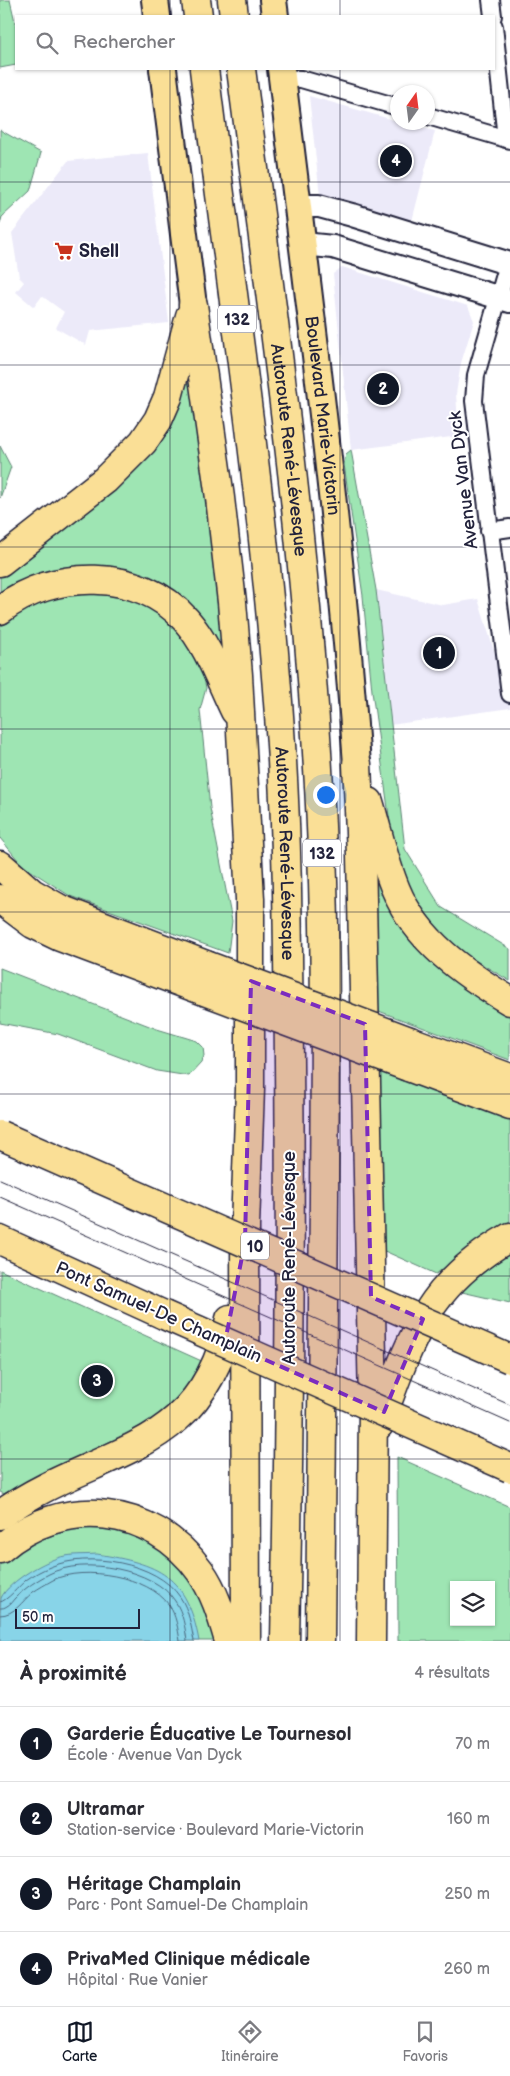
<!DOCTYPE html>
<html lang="fr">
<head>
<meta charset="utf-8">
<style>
  :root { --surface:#fff; --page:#f7f7f7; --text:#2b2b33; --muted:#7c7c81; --line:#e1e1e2; --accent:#111827 }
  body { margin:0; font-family:"Balsamiq Sans",sans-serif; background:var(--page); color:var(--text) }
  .controls { position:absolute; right:15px; bottom:15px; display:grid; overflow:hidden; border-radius:0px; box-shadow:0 1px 4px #0004 }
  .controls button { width:45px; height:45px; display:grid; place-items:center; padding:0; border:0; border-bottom:1px solid var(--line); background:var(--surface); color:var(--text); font:25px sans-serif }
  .compass { position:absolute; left:390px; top:85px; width:45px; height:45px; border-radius:50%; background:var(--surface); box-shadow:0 1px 4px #0004; rotate:14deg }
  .scale { position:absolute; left:15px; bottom:12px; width:125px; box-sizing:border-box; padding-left:5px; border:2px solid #22223b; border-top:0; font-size:14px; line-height:18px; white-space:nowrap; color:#22223b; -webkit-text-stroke:4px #fff; paint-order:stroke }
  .you { position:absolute; left:325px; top:794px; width:18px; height:18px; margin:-12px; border:4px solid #fff; border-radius:50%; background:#1a73e8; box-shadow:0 0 0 8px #1a73e833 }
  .badge { display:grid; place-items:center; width:32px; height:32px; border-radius:50%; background:var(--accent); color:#fff; font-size:16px; font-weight:700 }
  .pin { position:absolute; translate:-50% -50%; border:2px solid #fff; box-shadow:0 1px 5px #0006 }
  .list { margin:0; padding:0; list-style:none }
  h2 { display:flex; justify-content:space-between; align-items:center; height:65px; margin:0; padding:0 20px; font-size:21px }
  h2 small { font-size:16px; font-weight:400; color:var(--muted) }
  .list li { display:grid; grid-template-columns:32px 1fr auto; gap:15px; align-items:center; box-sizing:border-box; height:75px; padding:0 20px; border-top:1px solid var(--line) }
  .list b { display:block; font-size:19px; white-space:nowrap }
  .list p { margin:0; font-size:16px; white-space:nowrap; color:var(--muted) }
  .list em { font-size:16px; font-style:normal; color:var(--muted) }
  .icon { flex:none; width:28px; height:28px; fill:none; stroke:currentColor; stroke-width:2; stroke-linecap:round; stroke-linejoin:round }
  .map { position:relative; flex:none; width:510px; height:1641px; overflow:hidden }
  .search { position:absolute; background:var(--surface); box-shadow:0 1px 4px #0004; left:15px; right:15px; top:15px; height:55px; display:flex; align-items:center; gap:12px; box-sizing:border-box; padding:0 18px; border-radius:0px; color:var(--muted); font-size:19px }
  .sheet { height:365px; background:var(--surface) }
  nav { display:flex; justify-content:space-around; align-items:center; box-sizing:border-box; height:70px; border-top:1px solid var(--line); background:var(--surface); font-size:14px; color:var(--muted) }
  nav a { display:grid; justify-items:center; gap:2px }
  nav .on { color:var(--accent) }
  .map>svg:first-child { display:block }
</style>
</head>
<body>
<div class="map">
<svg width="510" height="1641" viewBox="0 0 510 1641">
  <rect width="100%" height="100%" fill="#fff"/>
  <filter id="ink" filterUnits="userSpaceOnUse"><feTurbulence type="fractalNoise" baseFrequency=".02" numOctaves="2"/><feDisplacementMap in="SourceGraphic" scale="10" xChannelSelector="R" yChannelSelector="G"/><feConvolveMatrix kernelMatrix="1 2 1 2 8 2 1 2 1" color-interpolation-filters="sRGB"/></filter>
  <g filter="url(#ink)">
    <!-- built -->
    <g fill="#eceaf9">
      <polygon points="309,96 397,121 398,122 404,123 435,131 412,221 320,196"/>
      <polygon points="148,153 169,323 90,331 86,345 56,328 64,312 42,296 34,307 16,292 24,282 19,277 12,233 68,161"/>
      <polygon points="342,267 468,306 474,321 461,363 456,394 459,436 351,450 333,274"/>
      <polygon points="376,590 443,605 478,599 510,702 510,708 390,725"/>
    </g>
    <!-- green -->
    <g fill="#9ee5b3" stroke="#608477" fill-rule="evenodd">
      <polygon points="0,0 10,0 16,26 16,65 0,68"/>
      <polygon points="0,130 41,153 30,191 2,217 0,224"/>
      <polygon points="183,382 192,385 211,537 221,640 216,641 156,582 0,598 0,571"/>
      <polygon points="0,446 11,467 0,498"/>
      <polygon points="351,450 376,590 405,849 441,907 510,949 510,981 463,953 441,933 406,886 393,845 372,691 363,596 344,464 346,454"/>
      <polygon points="63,590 113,592 148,606 175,624 199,654 206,688 200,710 210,808 232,921 228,953 70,896 22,865 0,838 0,625 24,604"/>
      <polygon points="372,860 385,889 510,1009 510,1060 376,1010"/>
      <polygon points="0,968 157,1029 197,1041 203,1047 204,1056 201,1063 189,1076 157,1071 58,1034 0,1023"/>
      <polygon points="377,1066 510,1114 510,1221 484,1237 436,1274 380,1249"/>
      <polygon points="510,1250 510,1303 462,1292 482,1271"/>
      <polygon points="0,1270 206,1363 182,1398 151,1421 4,1494 0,1492"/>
      <path d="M 397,1457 L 510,1507 L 510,1641 L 398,1641 ZM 454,1585 L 491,1585 L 491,1622 L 454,1622 Z"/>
      <polygon points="76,1523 148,1536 197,1583 217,1641 0,1641 0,1562 14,1546"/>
    </g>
    <!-- water -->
    <path fill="#88d4e8" stroke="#5f8da3" d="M 97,1554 C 159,1564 187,1575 199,1641 L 0,1641 C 0,1631 0,1606 1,1598 C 9,1581 47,1559 65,1556 C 75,1554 87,1555 97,1554 Z"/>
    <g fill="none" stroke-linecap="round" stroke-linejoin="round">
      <!-- shore -->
      <g stroke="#4b6980" stroke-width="1">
        <path d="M 0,1602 C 7,1601 19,1586 26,1580 C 33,1575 42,1570 50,1567 C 87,1551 157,1562 180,1597 C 189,1610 191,1626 194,1641"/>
        <path d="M 0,1608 C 3,1608 4,1608 7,1606 C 11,1604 12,1601 15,1598 C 25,1588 37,1580 49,1574 C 82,1556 155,1569 175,1601 C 183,1613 185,1627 187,1641"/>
        <path d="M 0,1615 C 15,1615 22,1601 33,1592 C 39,1588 46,1584 53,1580 C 83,1565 149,1576 169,1605 C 176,1615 178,1629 180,1641"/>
      </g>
      <!-- street casing -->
      <g stroke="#22223b" stroke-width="20">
        <g id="street">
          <polyline points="491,0 493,16"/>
          <polyline points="494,26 506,139"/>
          <polyline points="282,78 301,79 398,107"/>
          <polyline points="428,116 510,140"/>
          <polyline points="508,264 476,375 474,401 510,694"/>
          <polyline points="489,531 510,528"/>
        </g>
      </g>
      <!-- secondary casing -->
      <g stroke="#22223b" stroke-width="26">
        <g id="secondary">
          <polyline points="299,206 319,206 352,215 510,264"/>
          <polyline points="303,244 333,247 510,301"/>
        </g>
      </g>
      <!-- primary casing -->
      <g stroke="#22223b" stroke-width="30">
        <g id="primary">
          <polyline points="155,0 157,16"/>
          <polyline points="273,0 275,16"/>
          <polyline points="163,69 193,305"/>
          <path id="s1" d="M 281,69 C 309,300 340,531 357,764"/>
        </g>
      </g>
      <!-- highway casing -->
      <g stroke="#22223b" stroke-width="31">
        <g id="highway">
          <polyline points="196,0 198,16"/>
          <polyline points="232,0 234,16"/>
          <path id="s2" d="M 204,69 C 231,289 265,508 280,730 C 288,841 288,952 289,1063 C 291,1255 289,1448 285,1641"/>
          <path id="s3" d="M 241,69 C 271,302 305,535 318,769 C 327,912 325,1055 324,1197 C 323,1345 322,1493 320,1641"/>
          <polyline points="193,305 220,498 232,602 238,675 250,899 250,1089 245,1226 246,1641"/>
          <polyline points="0,562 105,480 143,442 158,420 168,397 190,316"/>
          <path d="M 0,610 C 52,569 140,567 186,620 C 208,645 220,680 235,711"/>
          <polyline points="357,764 361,855 373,1403 371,1641"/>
          <path d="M 369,802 C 378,832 384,862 396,890 C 417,941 465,974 510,1001"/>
          <polyline points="0,865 32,893 60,909 206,965"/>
          <polyline points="0,899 33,924 60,937 204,991"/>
          <polyline points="410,1041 510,1078"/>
          <polyline points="408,1067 510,1105"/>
          <polyline points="0,1240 164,1315"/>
          <path d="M 379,1425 C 410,1341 426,1284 510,1237"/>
          <path d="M 0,1515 C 95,1446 201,1459 230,1319"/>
          <path d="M 0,1549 C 62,1495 152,1504 200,1571 C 215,1592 222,1617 229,1641"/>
        </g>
      </g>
      <!-- street -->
      <use href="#street" stroke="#fff" stroke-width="16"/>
      <!-- secondary -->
      <use href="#secondary" stroke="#fff" stroke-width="22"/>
      <!-- primary -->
      <use href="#primary" stroke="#fadf96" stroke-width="26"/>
      <!-- highway -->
      <use href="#highway" stroke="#fadf96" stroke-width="28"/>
      <!-- tram -->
      <g stroke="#22223b" stroke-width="1">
        <polyline points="0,1179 510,1405"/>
        <polyline points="0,1197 510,1423"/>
      </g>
      <!-- highway-bridge casing -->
      <g stroke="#22223b" stroke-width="31" stroke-linecap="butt">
        <g id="highway-bridge">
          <polyline points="206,965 410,1041"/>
          <polyline points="204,991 408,1067"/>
          <polyline points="0,1135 510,1359"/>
          <polyline points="164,1315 510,1468"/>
        </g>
      </g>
      <!-- highway-bridge -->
      <use href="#highway-bridge" stroke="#fadf96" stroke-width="28"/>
    </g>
  </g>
  <!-- marked area -->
  <path fill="#7b2cbf" fill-opacity="0.2" stroke="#7b2cbf" stroke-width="4" stroke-dasharray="10 6" stroke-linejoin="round" d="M 251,981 L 365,1024 L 371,1297 L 423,1319 L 384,1412 L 225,1342 L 245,1242 Z"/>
  <!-- grid -->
  <path fill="none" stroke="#22223b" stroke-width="1" stroke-opacity="0.55" d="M 170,0 L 170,16M 340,0 L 340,16M 170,69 L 170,1641M 340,69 L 340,1641M 0,182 L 510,182M 0,365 L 510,365M 0,547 L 510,547M 0,729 L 510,729M 0,912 L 510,912M 0,1094 L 510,1094M 0,1276 L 510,1276M 0,1459 L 510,1459"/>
  <!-- icons -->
  <defs>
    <g id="supermarket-bare" transform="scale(1.5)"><path d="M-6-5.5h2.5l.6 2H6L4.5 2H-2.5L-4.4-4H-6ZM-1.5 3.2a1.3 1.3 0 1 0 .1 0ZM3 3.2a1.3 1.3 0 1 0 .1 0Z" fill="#c8321e" stroke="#fff" stroke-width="2.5" paint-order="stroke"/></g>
  </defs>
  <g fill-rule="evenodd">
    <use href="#supermarket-bare" x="64" y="251"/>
  </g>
  <g text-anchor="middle" stroke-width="4" stroke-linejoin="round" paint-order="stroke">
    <!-- shield labels -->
    <g fill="#fff" stroke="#646476" stroke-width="1">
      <rect x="218" y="305.5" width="38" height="27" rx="4"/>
      <rect x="303" y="839.5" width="38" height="27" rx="4"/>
      <rect x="241" y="1232.5" width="28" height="27" rx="4"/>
    </g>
    <g font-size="16" font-weight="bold" fill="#22223b">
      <text x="237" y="325">132</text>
      <text x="322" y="859">132</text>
      <text x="255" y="1252">10</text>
    </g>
    <!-- poi labels -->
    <g font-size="18" font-weight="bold" fill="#22223b" stroke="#fff" text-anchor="start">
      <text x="79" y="257">Shell</text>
    </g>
    <!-- street labels -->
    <g font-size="18" fill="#22223b" stroke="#fff">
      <text dy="6" stroke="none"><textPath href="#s1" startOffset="349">Boulevard Marie-Victorin</textPath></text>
      <text dy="6" stroke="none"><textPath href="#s3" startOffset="384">Autoroute René-Lévesque</textPath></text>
      <text transform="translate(463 480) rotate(-97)" y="6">Avenue Van Dyck</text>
      <text dy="6" stroke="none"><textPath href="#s2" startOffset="789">Autoroute René-Lévesque</textPath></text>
      <text transform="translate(289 1258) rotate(-90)" y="6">Autoroute René-Lévesque</text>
      <text transform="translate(159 1312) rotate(24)" y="6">Pont Samuel-De Champlain</text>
    </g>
  </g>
</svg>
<div class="controls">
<button><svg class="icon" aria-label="layers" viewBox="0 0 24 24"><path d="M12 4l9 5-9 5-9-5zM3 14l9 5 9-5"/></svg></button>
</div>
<svg class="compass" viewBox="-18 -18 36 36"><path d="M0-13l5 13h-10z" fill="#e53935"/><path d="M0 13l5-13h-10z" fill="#7c7c81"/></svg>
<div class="scale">50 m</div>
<div class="you"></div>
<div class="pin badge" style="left:439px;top:653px">1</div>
<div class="pin badge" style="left:383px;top:389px">2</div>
<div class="pin badge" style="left:97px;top:1381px">3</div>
<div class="pin badge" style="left:396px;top:161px">4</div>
<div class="search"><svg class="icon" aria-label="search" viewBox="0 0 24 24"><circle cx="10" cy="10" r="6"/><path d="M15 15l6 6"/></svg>Rechercher</div>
</div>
<section class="sheet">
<h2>À proximité<small>4 résultats</small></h2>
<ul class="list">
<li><span class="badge">1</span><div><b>Garderie Éducative Le Tournesol</b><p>École · Avenue Van Dyck</p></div><em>70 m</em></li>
<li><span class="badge">2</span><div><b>Ultramar</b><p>Station-service · Boulevard Marie-Victorin</p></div><em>160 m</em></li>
<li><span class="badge">3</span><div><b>Héritage Champlain</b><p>Parc · Pont Samuel-De Champlain</p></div><em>250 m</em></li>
<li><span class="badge">4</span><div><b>PrivaMed Clinique médicale</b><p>Hôpital · Rue Vanier</p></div><em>260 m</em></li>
</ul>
</section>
<nav>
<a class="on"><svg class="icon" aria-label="map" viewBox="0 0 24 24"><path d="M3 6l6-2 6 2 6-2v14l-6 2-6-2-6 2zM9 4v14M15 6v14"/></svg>Carte</a>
<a><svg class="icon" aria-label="directions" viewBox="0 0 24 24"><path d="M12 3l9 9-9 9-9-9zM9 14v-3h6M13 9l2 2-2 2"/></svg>Itinéraire</a>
<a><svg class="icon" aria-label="saved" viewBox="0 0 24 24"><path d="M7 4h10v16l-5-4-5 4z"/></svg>Favoris</a>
</nav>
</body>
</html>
